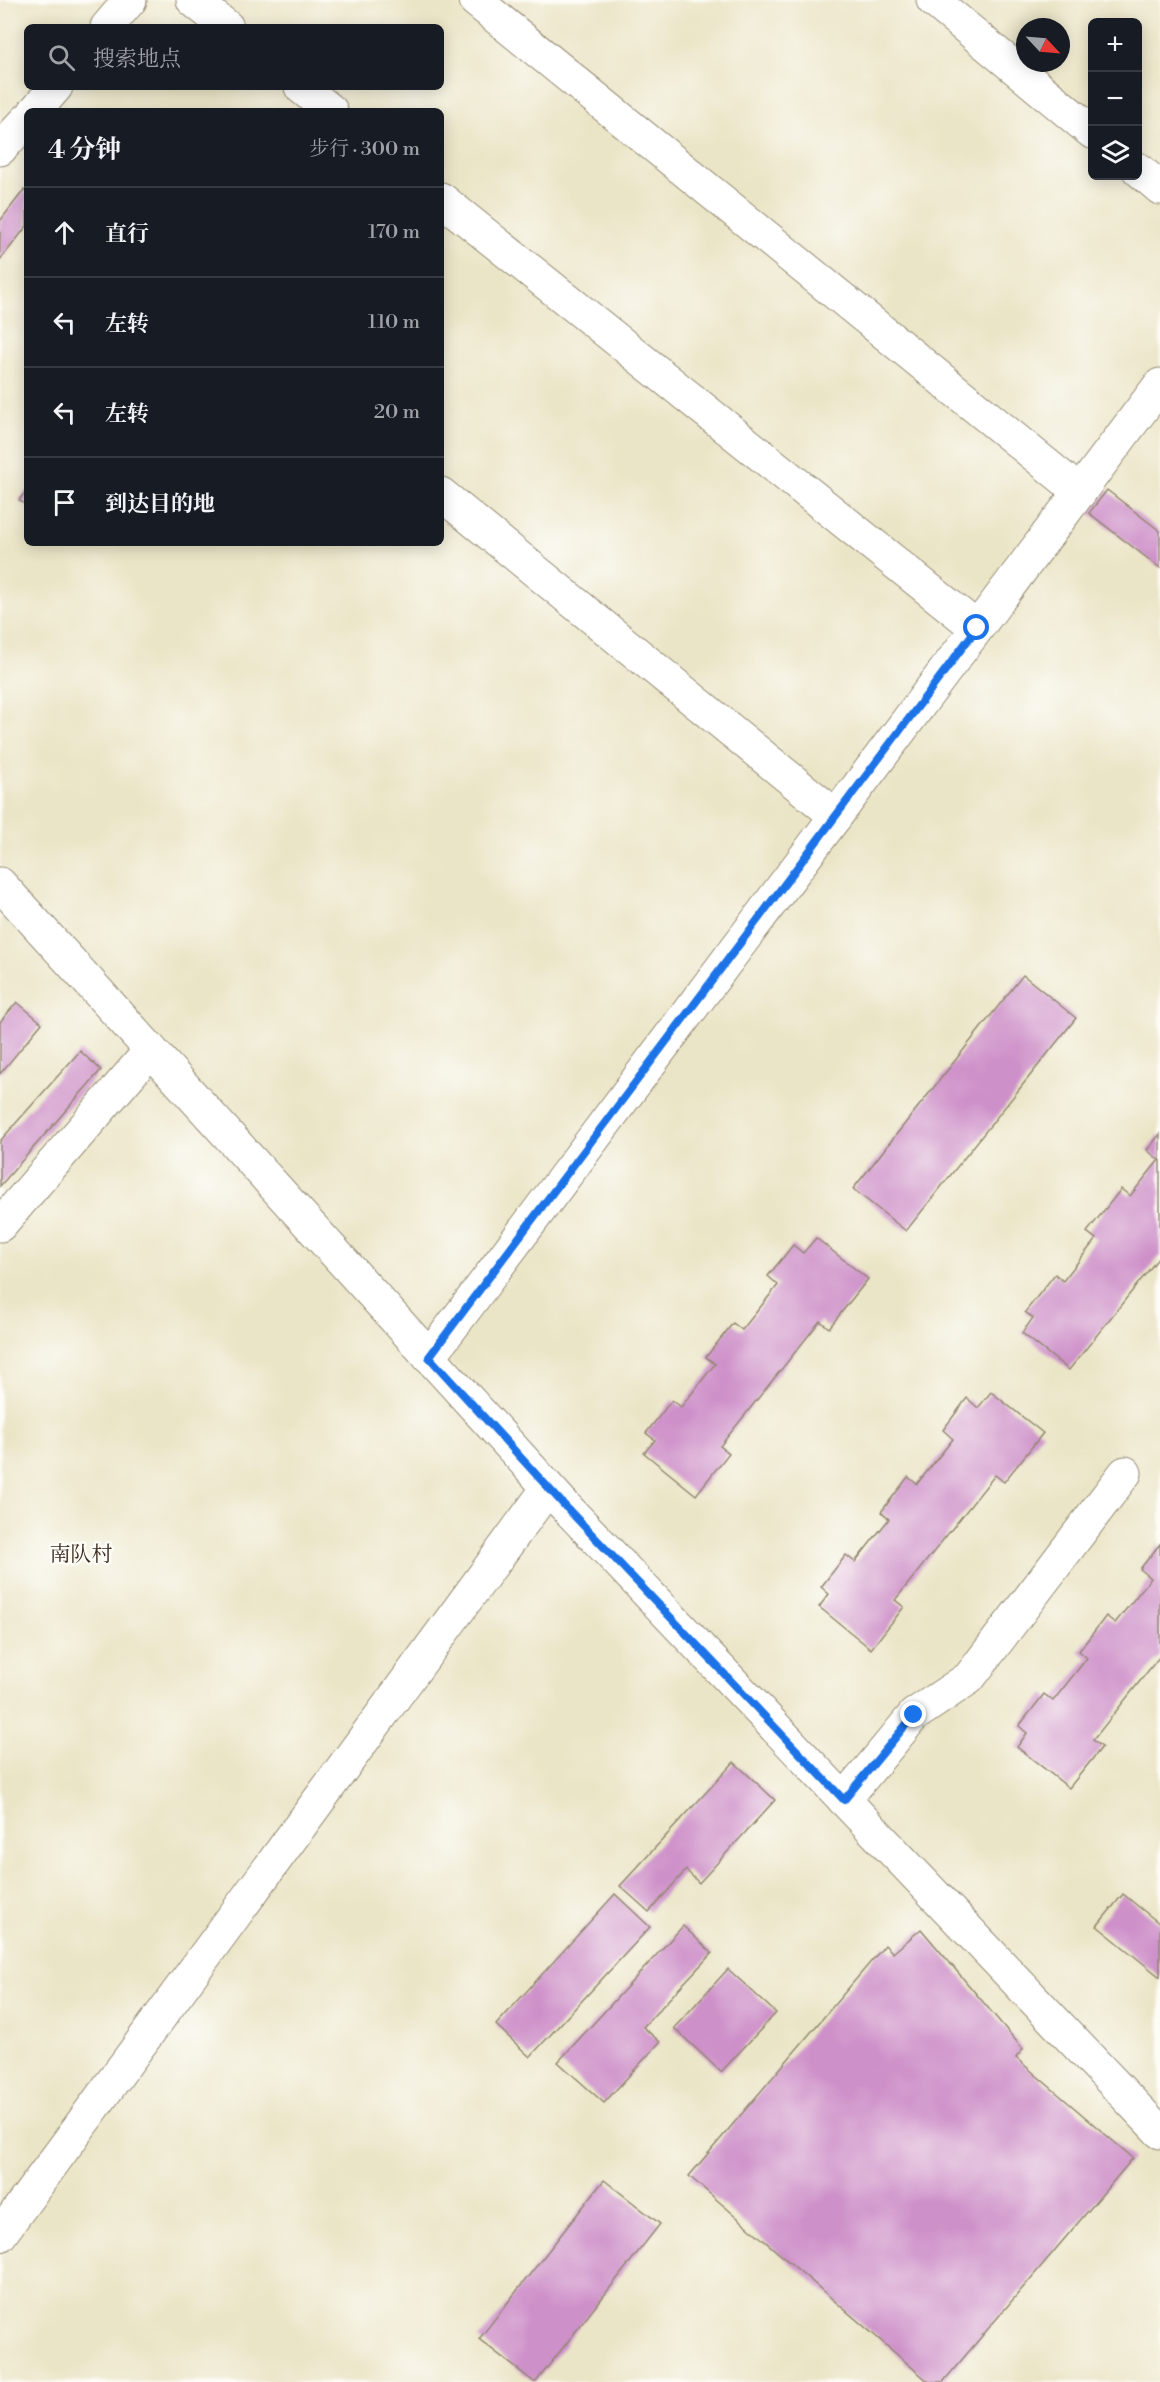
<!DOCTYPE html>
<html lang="zh">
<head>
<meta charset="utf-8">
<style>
  :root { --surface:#171b24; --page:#242831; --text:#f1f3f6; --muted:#9ea1a6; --line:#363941 }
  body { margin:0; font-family:"Libre Bodoni","Noto Serif SC",serif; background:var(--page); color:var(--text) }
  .controls { position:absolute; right:18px; top:18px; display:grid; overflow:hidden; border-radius:9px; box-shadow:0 3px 15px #0003 }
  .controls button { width:54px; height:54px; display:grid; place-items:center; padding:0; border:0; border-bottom:2px solid var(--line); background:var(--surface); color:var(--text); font:30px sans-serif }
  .compass { position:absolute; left:1016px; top:18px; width:54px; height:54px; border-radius:50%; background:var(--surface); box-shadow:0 3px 15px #0003; rotate:116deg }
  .stop { position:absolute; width:18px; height:18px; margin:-14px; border:4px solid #1a73e8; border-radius:50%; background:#fff }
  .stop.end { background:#1a73e8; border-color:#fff; box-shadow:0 2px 6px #0008 }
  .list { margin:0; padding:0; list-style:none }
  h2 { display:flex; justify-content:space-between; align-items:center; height:78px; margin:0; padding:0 24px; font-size:26px }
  h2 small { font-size:20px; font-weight:400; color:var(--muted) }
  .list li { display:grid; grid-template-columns:39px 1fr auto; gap:18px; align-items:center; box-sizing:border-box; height:90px; padding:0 24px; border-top:2px solid var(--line) }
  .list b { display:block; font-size:22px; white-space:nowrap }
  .list em { font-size:20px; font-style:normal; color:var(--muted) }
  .icon { flex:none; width:33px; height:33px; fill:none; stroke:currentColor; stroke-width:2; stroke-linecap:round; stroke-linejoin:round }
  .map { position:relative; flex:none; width:1160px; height:2382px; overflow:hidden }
  .search { position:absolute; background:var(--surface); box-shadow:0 3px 15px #0003; left:24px; top:24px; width:420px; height:66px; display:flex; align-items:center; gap:15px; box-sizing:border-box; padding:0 21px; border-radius:9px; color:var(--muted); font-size:22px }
  .panel { position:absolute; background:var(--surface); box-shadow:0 3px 15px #0003; left:24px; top:108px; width:420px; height:438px; border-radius:9px }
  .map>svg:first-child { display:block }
</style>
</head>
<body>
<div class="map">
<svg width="1160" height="2382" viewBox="0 0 1160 2382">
  <rect width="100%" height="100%" fill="#fdfcf7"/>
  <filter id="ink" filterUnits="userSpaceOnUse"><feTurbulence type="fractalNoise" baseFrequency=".0167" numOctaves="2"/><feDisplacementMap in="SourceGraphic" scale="12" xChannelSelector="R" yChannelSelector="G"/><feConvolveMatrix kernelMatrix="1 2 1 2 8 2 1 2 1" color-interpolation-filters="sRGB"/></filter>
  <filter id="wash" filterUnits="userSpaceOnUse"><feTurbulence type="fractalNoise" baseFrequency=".008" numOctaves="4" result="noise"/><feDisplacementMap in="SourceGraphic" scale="24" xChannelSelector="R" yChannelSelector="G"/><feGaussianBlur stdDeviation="1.35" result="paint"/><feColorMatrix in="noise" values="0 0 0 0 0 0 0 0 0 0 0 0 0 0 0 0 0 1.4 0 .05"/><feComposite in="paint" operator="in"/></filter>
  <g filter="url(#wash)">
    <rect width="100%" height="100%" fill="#ebe5c7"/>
    <g id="blocks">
      <!-- building -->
      <g fill="#ce90c9">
        <polygon points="24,190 27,193 27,226 0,260 0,221"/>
        <polygon points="27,490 27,506 19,500"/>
        <polygon points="1107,490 1160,531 1160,568 1089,513"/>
        <polygon points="1023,975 1076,1018 906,1231 853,1189"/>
        <polygon points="17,1002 42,1023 0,1074 0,1022"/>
        <polygon points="80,1051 101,1070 0,1186 0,1141"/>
        <polygon points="1160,1134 1160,1256 1069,1370 1022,1333 1033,1318 1025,1312 1055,1274 1063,1281 1096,1239 1087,1232 1121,1189 1130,1196 1159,1160 1147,1150"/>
        <polygon points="816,1238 868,1279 829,1328 820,1321 720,1446 729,1453 696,1495 644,1453 655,1440 646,1433 672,1400 681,1407 715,1364 706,1357 733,1323 742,1330 778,1285 768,1276 793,1245 803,1253"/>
        <polygon points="991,1392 1043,1433 1004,1482 995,1475 895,1600 904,1607 871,1649 819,1607 829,1594 821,1587 846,1555 855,1562 889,1519 881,1512 908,1477 917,1484 953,1439 943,1430 967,1398 978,1408"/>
        <polygon points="1160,1544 1160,1656 1093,1740 1102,1747 1069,1788 1017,1747 1027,1733 1019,1726 1044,1694 1053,1701 1087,1658 1079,1651 1106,1616 1115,1623 1151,1578 1140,1569"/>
        <polygon points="734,1762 775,1800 699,1883 686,1870 649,1912 620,1886"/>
        <polygon points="615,1894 650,1927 530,2057 496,2025"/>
        <polygon points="1123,1894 1160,1924 1160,1977 1097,1926"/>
        <polygon points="683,1926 712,1953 643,2027 660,2042 604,2103 558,2062"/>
        <polygon points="921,1929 1023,2049 1016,2058 1133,2158 943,2382 929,2382 689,2176 885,1945 893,1953"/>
        <polygon points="728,1969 776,2013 721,2072 674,2028"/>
        <polygon points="604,2180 660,2224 536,2382 534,2382 479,2339"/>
      </g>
    </g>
  </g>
  <g filter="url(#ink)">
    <use href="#blocks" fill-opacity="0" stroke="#938872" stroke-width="1.5"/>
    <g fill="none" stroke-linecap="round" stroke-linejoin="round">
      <!-- minor casing -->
      <g stroke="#938872" stroke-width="35">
        <g id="minor">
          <polyline points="193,0 227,27"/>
          <polyline points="475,0 1080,492"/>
          <polyline points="933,0 1092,132"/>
          <polyline points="107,27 130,0"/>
          <polyline points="301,87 331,111"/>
          <polyline points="35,111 56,87"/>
          <polyline points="0,149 27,120"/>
          <polyline points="1138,169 1160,188"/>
          <polyline points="441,199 977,628"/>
          <polyline points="441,494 836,816"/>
          <polyline points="0,884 564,1505 1160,2132"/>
          <polyline points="0,1225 151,1050"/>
          <polyline points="429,1357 1160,385"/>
          <polyline points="844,1800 914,1715 969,1678 1125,1473"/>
          <polyline points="0,2235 548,1488"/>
        </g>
      </g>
      <!-- minor -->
      <use href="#minor" stroke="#fff" stroke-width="33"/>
    </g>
  </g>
  <g fill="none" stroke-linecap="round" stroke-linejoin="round" filter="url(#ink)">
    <!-- route -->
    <polyline stroke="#1a73e8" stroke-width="8" points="914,1715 844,1800 564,1505 429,1357 977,628"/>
  </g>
  <g text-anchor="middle" stroke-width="5" stroke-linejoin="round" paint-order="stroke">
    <!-- quarter labels -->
    <g font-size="21" fill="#3b2a1e" stroke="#fdfcf7">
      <text x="81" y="1561">南队村</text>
    </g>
  </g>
</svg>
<div class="controls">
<button>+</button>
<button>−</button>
<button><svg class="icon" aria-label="layers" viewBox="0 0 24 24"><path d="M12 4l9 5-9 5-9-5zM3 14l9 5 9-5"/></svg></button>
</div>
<svg class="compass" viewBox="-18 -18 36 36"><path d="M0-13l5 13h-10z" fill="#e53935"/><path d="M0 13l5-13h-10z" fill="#9ea1a6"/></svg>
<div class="stop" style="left:977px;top:628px"></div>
<div class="stop end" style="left:914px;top:1715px"></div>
<div class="search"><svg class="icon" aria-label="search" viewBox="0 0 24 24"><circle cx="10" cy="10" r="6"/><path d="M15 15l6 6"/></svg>搜索地点</div>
<section class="panel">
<h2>4 分钟<small>步行 · 300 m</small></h2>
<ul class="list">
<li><svg class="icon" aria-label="ahead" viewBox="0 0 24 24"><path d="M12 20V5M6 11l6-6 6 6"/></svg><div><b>直行</b></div><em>170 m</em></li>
<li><svg class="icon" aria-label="left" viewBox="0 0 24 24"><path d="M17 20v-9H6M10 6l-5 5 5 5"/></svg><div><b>左转</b></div><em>110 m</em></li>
<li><svg class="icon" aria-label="left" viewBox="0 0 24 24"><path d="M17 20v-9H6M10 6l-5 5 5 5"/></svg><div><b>左转</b></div><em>20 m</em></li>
<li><svg class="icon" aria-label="arrive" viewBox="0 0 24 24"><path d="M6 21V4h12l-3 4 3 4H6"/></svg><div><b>到达目的地</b></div></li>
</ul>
</section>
</div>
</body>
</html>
